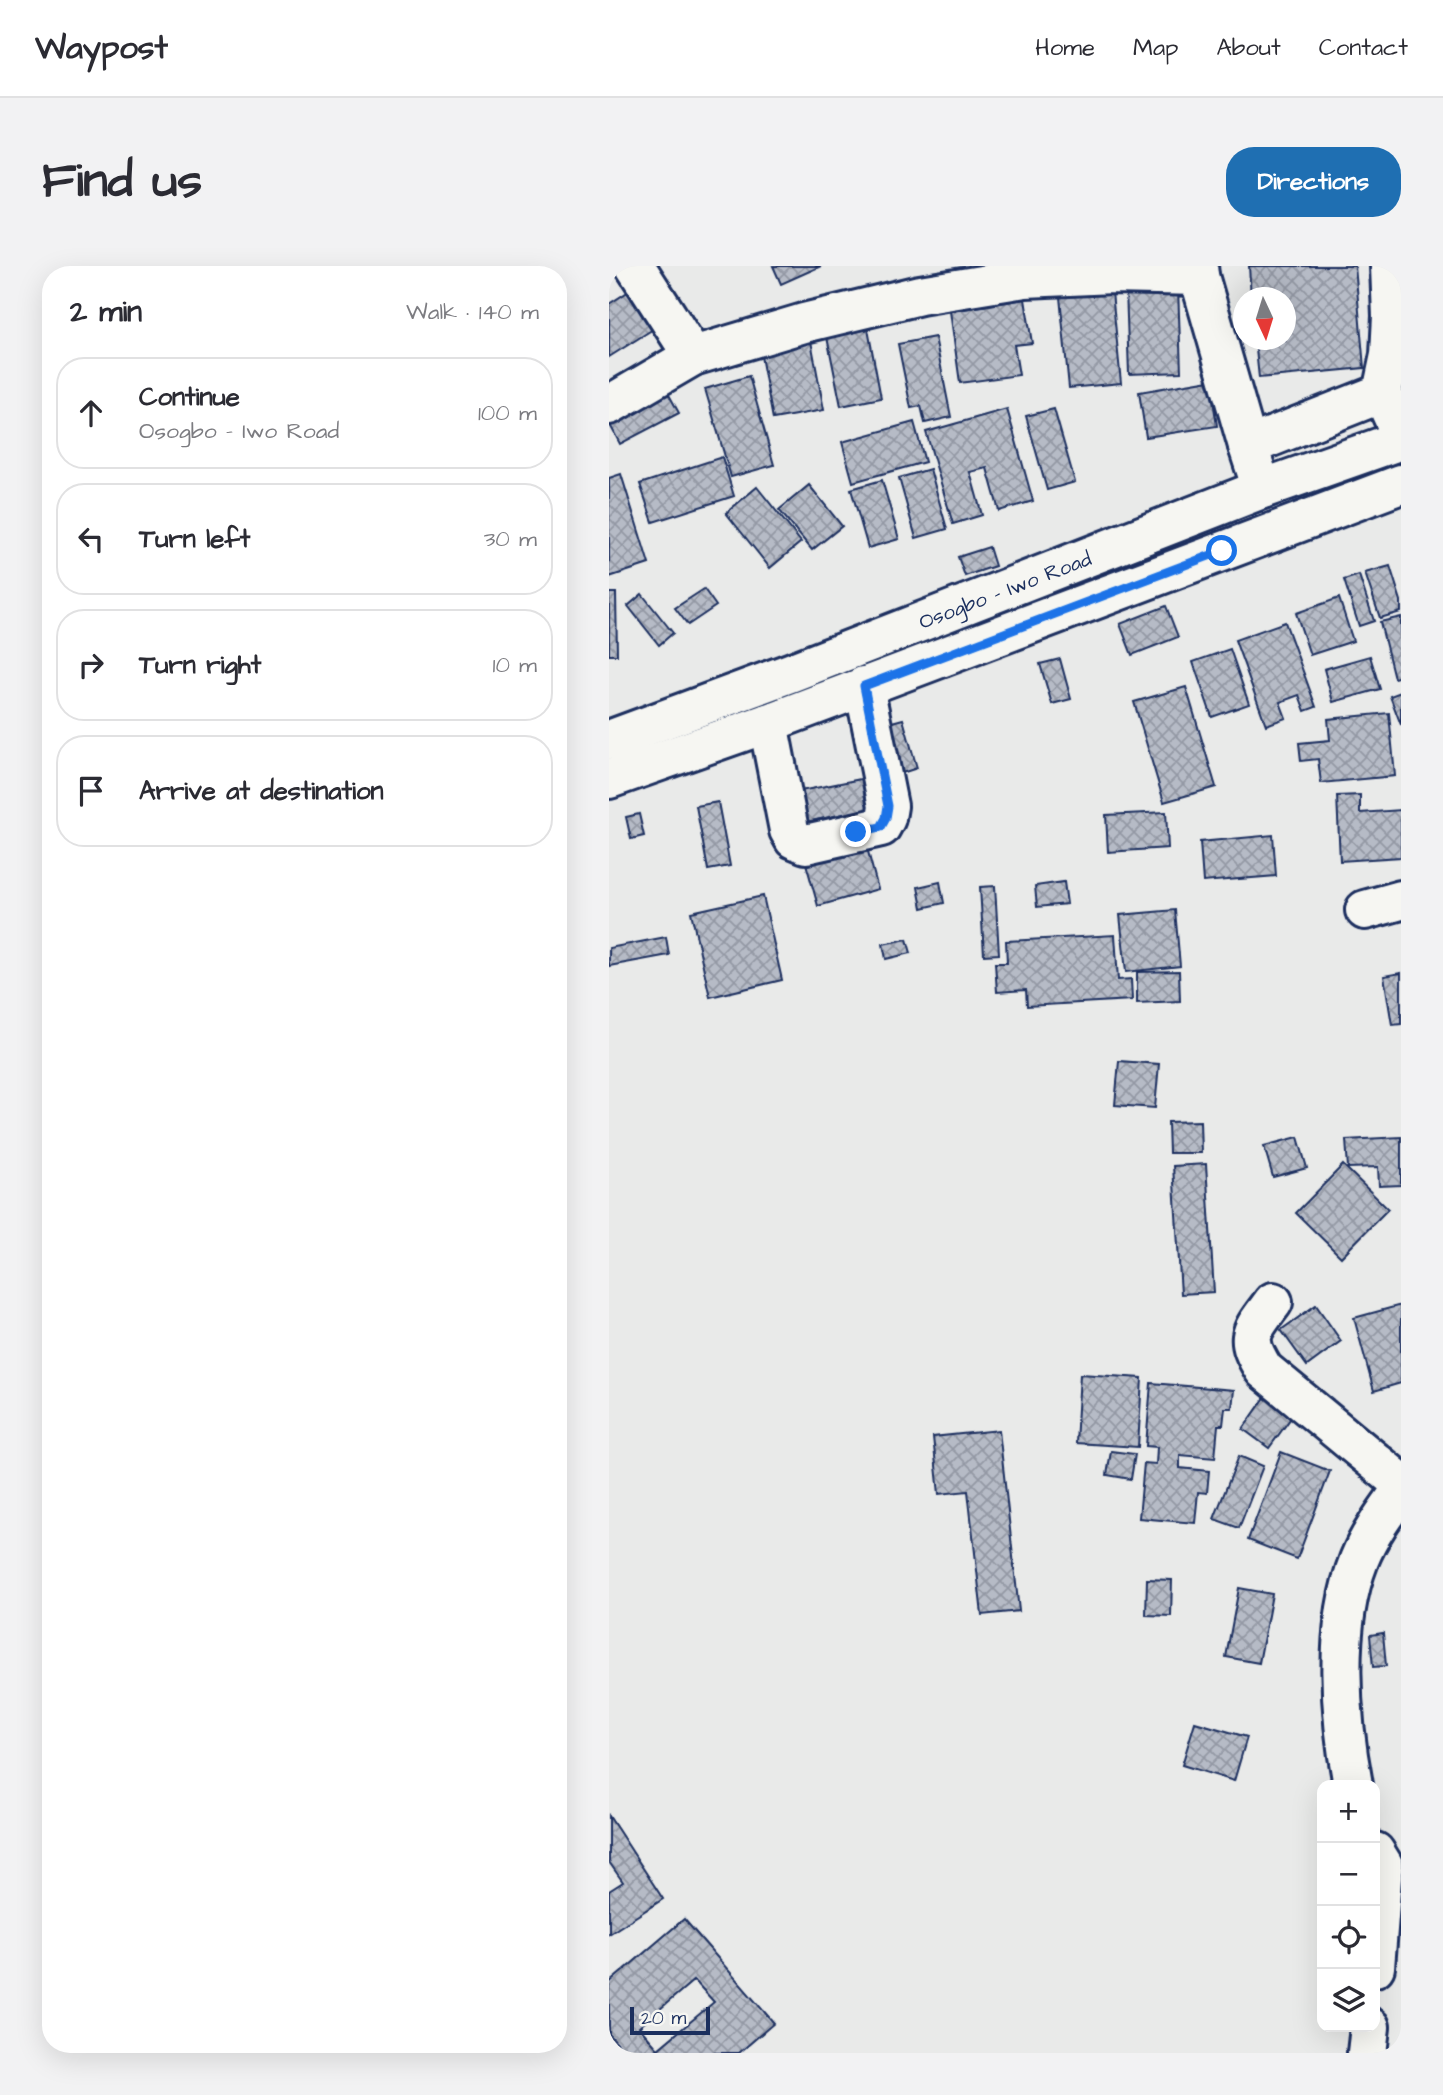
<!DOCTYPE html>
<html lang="en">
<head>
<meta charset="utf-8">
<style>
  :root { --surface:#fff; --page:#f2f2f3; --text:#2b2b33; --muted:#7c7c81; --line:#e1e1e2; --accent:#1f6fb2 }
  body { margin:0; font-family:"Architects Daughter",sans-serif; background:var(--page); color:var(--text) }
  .controls { position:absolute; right:21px; bottom:21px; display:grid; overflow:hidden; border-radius:14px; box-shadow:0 7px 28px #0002 }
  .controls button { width:63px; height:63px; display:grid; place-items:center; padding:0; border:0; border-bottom:2px solid var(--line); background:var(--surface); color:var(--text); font:35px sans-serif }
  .compass { position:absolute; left:624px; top:21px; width:63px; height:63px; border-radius:50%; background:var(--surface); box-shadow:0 7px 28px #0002; rotate:176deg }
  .scale { position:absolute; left:21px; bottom:18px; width:80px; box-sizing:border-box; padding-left:7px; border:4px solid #1b2f5e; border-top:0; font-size:19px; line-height:24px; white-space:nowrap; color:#1b2f5e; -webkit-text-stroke:5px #f6f6f2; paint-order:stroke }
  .stop { position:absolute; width:21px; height:21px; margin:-16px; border:5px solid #1a73e8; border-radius:50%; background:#fff }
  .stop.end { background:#1a73e8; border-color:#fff; box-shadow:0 2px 7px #0008 }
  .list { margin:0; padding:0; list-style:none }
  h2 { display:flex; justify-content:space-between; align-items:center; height:91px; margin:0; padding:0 28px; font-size:30px }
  h2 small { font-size:23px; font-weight:400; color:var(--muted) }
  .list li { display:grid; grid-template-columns:46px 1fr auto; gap:21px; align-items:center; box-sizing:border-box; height:112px; margin:0 14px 14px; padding:0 14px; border:2px solid var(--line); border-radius:28px }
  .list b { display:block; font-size:26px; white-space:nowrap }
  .list p { margin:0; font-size:23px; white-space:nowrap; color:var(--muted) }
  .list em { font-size:23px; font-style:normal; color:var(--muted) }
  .icon { flex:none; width:38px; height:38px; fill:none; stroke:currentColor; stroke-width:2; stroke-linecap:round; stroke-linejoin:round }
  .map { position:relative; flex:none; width:792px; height:1787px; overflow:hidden; border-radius:28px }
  header { display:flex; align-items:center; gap:42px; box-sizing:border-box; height:98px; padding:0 35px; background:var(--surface); border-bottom:2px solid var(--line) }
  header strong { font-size:33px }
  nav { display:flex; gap:38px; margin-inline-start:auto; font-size:24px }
  .intro { display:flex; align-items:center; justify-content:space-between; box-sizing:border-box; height:168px; padding:0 42px }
  h1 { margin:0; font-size:49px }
  .button { padding:18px 32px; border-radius:28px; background:var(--accent); color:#fff; font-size:24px; font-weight:700 }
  main { display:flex; gap:42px; padding:0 42px }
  aside { flex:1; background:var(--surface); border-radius:28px; box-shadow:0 7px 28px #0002 }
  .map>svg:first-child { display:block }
</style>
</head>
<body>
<header>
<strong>Waypost</strong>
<nav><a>Home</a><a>Map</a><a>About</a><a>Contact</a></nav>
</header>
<div class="intro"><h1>Find us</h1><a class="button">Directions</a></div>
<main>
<aside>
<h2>2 min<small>Walk · 140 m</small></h2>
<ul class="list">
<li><svg class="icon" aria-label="ahead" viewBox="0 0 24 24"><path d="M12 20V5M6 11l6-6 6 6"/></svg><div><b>Continue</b><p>Osogbo - Iwo Road</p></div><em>100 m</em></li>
<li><svg class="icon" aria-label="left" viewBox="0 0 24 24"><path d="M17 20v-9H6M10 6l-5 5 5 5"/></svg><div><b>Turn left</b></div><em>30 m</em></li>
<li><svg class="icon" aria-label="right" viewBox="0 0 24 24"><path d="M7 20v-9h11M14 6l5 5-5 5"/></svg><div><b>Turn right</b></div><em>10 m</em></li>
<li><svg class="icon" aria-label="arrive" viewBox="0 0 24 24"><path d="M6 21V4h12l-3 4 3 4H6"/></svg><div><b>Arrive at destination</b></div></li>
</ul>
</aside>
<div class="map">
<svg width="792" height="1787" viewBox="0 0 792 1787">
  <defs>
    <pattern id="building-cross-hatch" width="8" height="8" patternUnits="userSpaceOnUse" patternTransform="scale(1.75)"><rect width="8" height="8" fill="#b6bbc6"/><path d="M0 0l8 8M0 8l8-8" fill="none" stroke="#9398a4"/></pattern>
  </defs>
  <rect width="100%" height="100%" fill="#e9eae9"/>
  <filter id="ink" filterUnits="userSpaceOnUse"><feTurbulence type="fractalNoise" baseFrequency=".0143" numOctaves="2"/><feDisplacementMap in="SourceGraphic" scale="14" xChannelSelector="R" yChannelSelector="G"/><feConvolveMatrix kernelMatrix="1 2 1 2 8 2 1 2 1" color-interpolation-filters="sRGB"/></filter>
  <g filter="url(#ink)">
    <!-- building -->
    <g fill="url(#building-cross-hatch)" stroke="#1b2f5e" stroke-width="2" fill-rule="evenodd">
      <polygon points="164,0 212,0 172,18"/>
      <polygon points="640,0 746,0 755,102 650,112 646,74 676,74 676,32 642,32"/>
      <polygon points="569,21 572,106 520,108 517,23"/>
      <polygon points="25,22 49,60 0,91 0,38"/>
      <polygon points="503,26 512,117 460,122 451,31"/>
      <polygon points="416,33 423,77 405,79 410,109 351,117 341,45"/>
      <polygon points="259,63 272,132 232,140 218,71"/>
      <polygon points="326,71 342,151 316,157 312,140 302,142 289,78"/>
      <polygon points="202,75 215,144 164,153 151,85"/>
      <polygon points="140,110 165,199 122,211 96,123"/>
      <polygon points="601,114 608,160 537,171 530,126"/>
      <polygon points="58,125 70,147 11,178 0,157"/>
      <polygon points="398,143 424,235 390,245 378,202 361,206 373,249 344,258 317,166"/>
      <polygon points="445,143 466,216 438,224 417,150"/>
      <polygon points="305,156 316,196 244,216 233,176"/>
      <polygon points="113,191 125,230 44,256 31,218"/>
      <polygon points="321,203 338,263 307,272 290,212"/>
      <polygon points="12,208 40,298 0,311 0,212"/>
      <polygon points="273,214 290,273 259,282 242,223"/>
      <polygon points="200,219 233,260 203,284 170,244"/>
      <polygon points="148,221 192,276 161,302 117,247"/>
      <polygon points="380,281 386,300 356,310 349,291"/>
      <polygon points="781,300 792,335 792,346 771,352 756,307"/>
      <polygon points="750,309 765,355 750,360 735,314"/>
      <polygon points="95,323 107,340 79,359 66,342"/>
      <polygon points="0,327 7,327 8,389 0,389"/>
      <polygon points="33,328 64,367 50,379 19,340"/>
      <polygon points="730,332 744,375 701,389 687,347"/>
      <polygon points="557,340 569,371 523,389 511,358"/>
      <polygon points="792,351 792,410 785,412 771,356"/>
      <polygon points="676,356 707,441 696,445 690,429 671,436 677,452 657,459 626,374"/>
      <polygon points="621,383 640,438 603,451 584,396"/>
      <polygon points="761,390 771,423 724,436 715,403"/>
      <polygon points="451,393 462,433 443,438 431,398"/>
      <polygon points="577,421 607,521 555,536 525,436"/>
      <polygon points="792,426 792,459 781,430"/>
      <polygon points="780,447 786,510 712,517 709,493 692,495 690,477 721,474 719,453"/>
      <polygon points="294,453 308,502 293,507 279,457"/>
      <polygon points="262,511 269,541 183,559 176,528"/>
      <polygon points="751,529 751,547 792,544 792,591 731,595 728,530"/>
      <polygon points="109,536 121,600 99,604 87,540"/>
      <polygon points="557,546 559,582 499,586 497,549"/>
      <polygon points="30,548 35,570 22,573 17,551"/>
      <polygon points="664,569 667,610 594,616 591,576"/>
      <polygon points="257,578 269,623 209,640 196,594"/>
      <polygon points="331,616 335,637 313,642 309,621"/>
      <polygon points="455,616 458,638 428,641 426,620"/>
      <polygon points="386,620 390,688 375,689 371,621"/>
      <polygon points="154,630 173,714 101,731 82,646"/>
      <polygon points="566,644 571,700 517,706 511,649"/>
      <polygon points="506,669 509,714 522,713 523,734 418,740 417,724 388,726 386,697 398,697 397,675"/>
      <polygon points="57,671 60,689 0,700 0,682"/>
      <polygon points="298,673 302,687 277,693 274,678"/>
      <polygon points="570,705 571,735 528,737 528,706"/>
      <polygon points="792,707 792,758 783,759 775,710"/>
      <polygon points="510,795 550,798 546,842 506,839"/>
      <polygon points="591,855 592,887 560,887 559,856"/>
      <polygon points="689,871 698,902 664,911 655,880"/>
      <polygon points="792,871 792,919 770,920 769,901 739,902 737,874"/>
      <polygon points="597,898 605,1026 572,1028 564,900"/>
      <polygon points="734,899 779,943 732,991 687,947"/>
      <polygon points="707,1039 732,1075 698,1100 672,1064"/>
      <polygon points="792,1039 792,1117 765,1125 745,1052"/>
      <polygon points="471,1108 533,1112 529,1181 467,1177"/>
      <polygon points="542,1117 625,1124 623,1142 616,1142 614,1159 609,1159 606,1192 571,1189 571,1202 600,1205 598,1227 589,1226 586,1257 530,1252 535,1197 547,1198 548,1181 537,1180"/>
      <polygon points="657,1130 684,1149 660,1182 634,1163"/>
      <polygon points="390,1164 410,1345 373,1349 359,1225 330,1228 324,1171"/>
      <polygon points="502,1185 526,1188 522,1213 498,1209"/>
      <polygon points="672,1186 721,1205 688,1293 639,1274"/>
      <polygon points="630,1190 654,1200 630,1262 605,1253"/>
      <polygon points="538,1313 563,1314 562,1350 537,1349"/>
      <polygon points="630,1322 663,1328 650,1397 617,1391"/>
      <polygon points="774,1367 777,1400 764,1401 761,1369"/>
      <polygon points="586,1456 638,1471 625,1515 573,1499"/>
      <polygon points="0,1550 54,1633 0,1668 0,1625 14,1616 0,1596"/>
      <path d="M 75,1653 L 165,1757 L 130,1787 L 0,1787 L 10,1779 L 0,1768 L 0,1717 ZM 85,1714 L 105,1736 L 49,1783 L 30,1761 Z"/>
    </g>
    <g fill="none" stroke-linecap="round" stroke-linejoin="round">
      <!-- minor casing -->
      <g stroke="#1b2f5e" stroke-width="44">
        <g id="minor">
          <polyline points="26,0 84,90"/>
          <polyline points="589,0 590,10 639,180 653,223"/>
          <polyline points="781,0 783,50 781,89 773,127 792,169"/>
          <polyline points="0,139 84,90 195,57 311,29 416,12 504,8 590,10"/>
          <polyline points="639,180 773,127"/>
          <polyline points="159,457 180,564 185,573 197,578 272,561 277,552 279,540 255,420"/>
          <polyline points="756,644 792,634"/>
          <path d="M 664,1036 C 642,1066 634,1070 655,1104 L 792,1217"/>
          <path d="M 744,1519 C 731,1451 724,1360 750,1294 C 760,1269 776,1247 792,1225"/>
          <polyline points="766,1586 774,1599 766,1701"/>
          <polyline points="758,1787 761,1761"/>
        </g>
      </g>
      <!-- major casing -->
      <g stroke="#1b2f5e" stroke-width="44">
        <g id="major">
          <polyline points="0,474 181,407 653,223 792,174"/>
          <polyline points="0,513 159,457 792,218"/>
        </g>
      </g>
      <!-- minor -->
      <use href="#minor" stroke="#f6f6f2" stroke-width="38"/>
      <!-- major -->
      <use href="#major" stroke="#f6f6f2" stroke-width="38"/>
    </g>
  </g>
  <g fill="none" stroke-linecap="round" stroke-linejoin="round" filter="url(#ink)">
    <!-- route -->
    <polyline stroke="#1a73e8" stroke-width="9" points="247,566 272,561 277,552 279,540 255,420 613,285"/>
  </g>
  <g text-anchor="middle" stroke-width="5" stroke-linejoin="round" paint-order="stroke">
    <!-- street labels -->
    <g font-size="21" fill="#1b2f5e" stroke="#f6f6f2">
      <text transform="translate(396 324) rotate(-21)" y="7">Osogbo - Iwo Road</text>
    </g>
  </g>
</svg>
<div class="controls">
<button>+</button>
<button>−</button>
<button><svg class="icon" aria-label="locate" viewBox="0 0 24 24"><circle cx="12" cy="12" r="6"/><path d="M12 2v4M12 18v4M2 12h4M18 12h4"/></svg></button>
<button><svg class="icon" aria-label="layers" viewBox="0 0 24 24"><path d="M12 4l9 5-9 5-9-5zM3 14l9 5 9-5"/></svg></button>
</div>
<svg class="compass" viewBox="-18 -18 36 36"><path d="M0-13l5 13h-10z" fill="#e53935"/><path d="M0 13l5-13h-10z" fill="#7c7c81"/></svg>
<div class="scale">20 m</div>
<div class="stop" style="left:613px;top:285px"></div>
<div class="stop end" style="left:247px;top:566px"></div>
</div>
</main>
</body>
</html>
